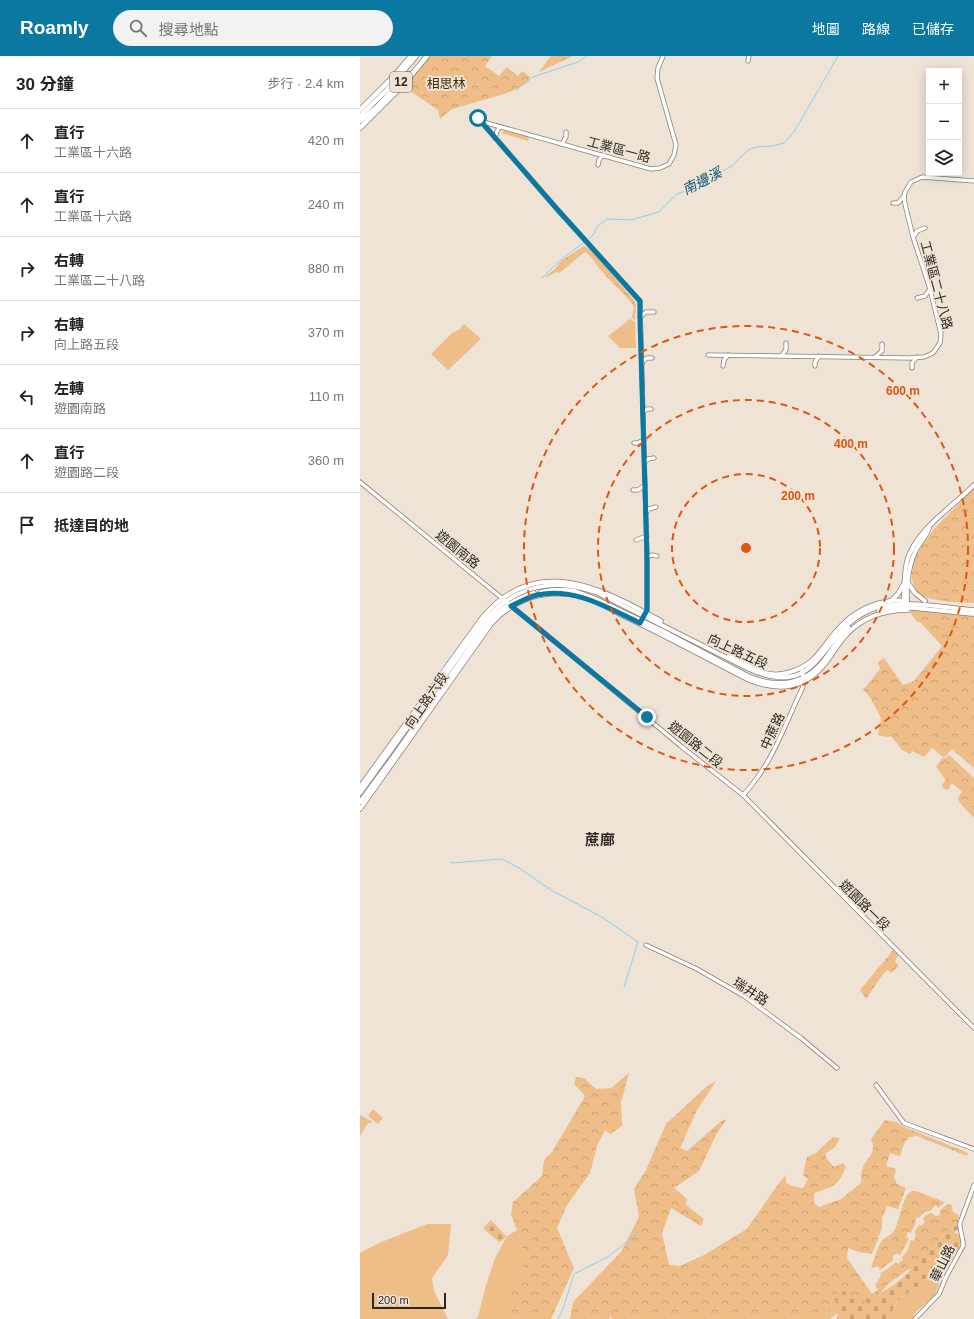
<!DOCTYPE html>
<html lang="zh-TW">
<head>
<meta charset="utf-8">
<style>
  :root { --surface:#fff; --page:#f2f2f2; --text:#222; --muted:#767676; --line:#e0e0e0; --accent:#0b78a2 }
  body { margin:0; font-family:Arial,"Noto Sans TC",sans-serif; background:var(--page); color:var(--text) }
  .controls { position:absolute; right:12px; top:12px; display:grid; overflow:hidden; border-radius:0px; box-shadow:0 2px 10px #0003 }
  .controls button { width:36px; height:36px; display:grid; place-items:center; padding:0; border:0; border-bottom:1px solid var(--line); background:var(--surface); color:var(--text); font:20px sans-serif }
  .scale { position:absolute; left:12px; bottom:10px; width:74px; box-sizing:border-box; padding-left:4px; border:2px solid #2b2722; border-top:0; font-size:11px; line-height:14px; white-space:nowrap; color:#2b2722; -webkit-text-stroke:3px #efe3d6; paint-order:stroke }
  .stop { position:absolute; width:12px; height:12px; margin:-9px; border:3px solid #0b78a2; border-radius:50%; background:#fff }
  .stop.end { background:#0b78a2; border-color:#fff; box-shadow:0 1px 4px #0008 }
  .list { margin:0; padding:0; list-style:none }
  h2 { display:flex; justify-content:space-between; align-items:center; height:52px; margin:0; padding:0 16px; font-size:17px }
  h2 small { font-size:13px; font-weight:400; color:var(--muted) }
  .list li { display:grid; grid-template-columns:26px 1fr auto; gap:12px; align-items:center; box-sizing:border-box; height:64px; padding:0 16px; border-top:1px solid var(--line) }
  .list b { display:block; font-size:15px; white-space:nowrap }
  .list p { margin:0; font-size:13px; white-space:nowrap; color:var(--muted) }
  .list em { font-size:13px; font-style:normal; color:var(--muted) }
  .icon { flex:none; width:22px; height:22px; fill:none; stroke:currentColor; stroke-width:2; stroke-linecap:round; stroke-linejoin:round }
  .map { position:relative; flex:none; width:614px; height:1263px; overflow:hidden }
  header { display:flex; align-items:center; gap:24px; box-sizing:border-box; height:56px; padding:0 20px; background:var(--accent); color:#fff }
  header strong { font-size:19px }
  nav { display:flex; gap:22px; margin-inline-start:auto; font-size:14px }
  .search { width:280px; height:36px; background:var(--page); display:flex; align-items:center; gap:10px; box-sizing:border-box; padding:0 14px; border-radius:22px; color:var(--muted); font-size:15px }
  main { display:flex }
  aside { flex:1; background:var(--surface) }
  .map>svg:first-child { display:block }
</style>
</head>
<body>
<header>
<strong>Roamly</strong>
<div class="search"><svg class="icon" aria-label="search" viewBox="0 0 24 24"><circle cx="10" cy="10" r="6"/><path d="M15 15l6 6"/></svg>搜尋地點</div>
<nav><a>地圖</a><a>路線</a><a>已儲存</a></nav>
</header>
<main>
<aside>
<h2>30 分鐘<small>步行 · 2.4 km</small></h2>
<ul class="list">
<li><svg class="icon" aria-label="ahead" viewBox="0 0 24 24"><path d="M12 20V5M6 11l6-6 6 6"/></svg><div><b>直行</b><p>工業區十六路</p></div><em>420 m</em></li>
<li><svg class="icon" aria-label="ahead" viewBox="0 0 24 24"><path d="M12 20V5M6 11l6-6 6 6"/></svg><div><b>直行</b><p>工業區十六路</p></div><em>240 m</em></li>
<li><svg class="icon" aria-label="right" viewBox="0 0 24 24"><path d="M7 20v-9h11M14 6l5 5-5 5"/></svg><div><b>右轉</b><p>工業區二十八路</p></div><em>880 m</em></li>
<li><svg class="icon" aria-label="right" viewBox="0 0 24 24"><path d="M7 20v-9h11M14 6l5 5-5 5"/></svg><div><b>右轉</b><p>向上路五段</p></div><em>370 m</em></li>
<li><svg class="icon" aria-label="left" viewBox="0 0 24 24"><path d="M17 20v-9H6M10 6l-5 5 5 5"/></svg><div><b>左轉</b><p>遊園南路</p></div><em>110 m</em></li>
<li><svg class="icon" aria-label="ahead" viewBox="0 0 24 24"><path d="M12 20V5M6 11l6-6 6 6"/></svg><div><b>直行</b><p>遊園路二段</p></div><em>360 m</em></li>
<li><svg class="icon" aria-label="arrive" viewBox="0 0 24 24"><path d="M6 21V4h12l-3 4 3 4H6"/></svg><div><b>抵達目的地</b></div></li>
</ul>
</aside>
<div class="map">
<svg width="614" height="1263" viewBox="0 0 614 1263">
  <defs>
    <pattern id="forest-crowns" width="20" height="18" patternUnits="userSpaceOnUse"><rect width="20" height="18" fill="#eebd88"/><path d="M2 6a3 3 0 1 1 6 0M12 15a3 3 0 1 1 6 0" fill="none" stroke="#cca275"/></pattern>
    <pattern id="cemetery-stones" width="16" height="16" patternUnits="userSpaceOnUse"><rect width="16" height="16" fill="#eebd88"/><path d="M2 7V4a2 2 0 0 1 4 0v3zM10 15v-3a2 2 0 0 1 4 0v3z" fill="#cca275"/></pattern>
  </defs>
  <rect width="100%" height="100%" fill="#efe3d6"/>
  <!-- green -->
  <g fill="#eebd88">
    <polygon points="144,74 169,81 168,85 142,77"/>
    <polygon points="270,263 275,266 276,292 260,292 248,280"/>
    <polygon points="104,268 121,283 88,314 71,298 93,276 99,274"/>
    <polygon points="13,1053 23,1062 18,1068 8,1060"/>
    <polygon points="0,1059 13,1066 10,1067 8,1067 0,1080"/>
    <polygon points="67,1168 91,1168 88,1199 72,1222 74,1235 88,1263 0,1263 0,1197 19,1187"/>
    <polygon points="157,1174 163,1190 163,1210 151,1236 151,1254 149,1263 115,1263 118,1261 126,1229 135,1202 147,1180"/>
    <polygon points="596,1196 583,1218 575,1239 555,1257 552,1263 528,1263 528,1259 534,1254 537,1245 565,1225 585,1198 589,1197 592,1199"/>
  </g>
  <!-- forest -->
  <g fill="url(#forest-crowns)">
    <polygon points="69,0 132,0 125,10 139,20 147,11 158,20 162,15 170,21 168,25 159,32 144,38 92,53 80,63 78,54 44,31"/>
    <polygon points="191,0 213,0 179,16"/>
    <path d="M 224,190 L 231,194 L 273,243 L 276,248 L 275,264 L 272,262 L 274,250 C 263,236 250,225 239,212 C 234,206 232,200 225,196 L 199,217 L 197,216 L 184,222 L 196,212 L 202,204 Z"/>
    <path d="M 614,432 L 614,547 C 599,546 576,546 563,540 C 556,536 553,530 552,523 C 551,485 592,458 614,432 Z"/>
    <polygon points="554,554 614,560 614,712 592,693 586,700 583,701 572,692 564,701 553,695 550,698 542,694 531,680 528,681 518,679 521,662 510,641 503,634 520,613 518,606 524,602 543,629 554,625 582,590 560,566 557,566 550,556"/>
    <polygon points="589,699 614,722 614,762 600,747 598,742 602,736 592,727 588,734 583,732 582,729 586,724 576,711 582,702 586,702"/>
    <polygon points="534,893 539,897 535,905 539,910 531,917 528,914 523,918 506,943 500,934"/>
    <polygon points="269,1017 261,1046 262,1070 250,1078 245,1074 237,1090 230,1117 207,1149 197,1172 214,1212 191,1263 149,1263 151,1254 151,1236 163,1210 163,1190 151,1158 153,1146 182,1120 184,1104 192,1096 225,1040 214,1028 216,1021 224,1022 236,1033 251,1032"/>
    <path d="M 356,1025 L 337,1054 L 320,1092 L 327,1095 L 361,1065 L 367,1063 L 357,1077 L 339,1115 L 314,1132 L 327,1143 L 326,1149 L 344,1163 L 341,1170 L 311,1152 L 302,1177 L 309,1209 L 320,1210 L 342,1200 L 387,1173 L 416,1131 L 426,1119 L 426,1127 L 432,1130 L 443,1132 L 448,1123 L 443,1119 L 447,1101 L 456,1097 L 473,1081 L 480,1082 L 475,1091 L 466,1097 L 466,1102 L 474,1111 L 483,1107 L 486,1111 C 478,1130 473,1131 454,1137 L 454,1147 L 459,1151 L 481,1143 L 501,1127 C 501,1123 501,1118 502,1114 C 506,1100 518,1099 511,1083 L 525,1064 L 537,1066 L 542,1070 L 608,1097 L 607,1100 L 557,1080 C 544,1080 544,1089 540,1100 L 530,1097 L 526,1110 L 536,1113 L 534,1122 L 537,1128 L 546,1132 L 538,1153 L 527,1150 L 522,1162 L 522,1172 L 512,1198 L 498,1196 L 488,1192 L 487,1202 L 512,1238 L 518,1234 L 515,1229 L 521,1220 L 520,1217 L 526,1214 L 536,1206 L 538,1208 L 543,1204 L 542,1201 L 548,1194 L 551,1184 L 554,1185 L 556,1178 L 554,1177 L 559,1169 L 561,1170 L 565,1166 L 563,1163 L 566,1159 L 572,1157 L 575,1160 L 580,1159 L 580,1154 L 588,1148 L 592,1149 L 593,1156 L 599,1159 L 598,1166 L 582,1181 L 577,1186 L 576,1190 L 564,1198 L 549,1213 L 528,1228 L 513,1246 L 504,1243 L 507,1247 L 506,1253 L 501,1248 L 495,1246 L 490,1241 L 485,1235 L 476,1239 L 474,1237 L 472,1240 L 476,1246 L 470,1252 L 464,1263 L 252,1263 L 251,1260 L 249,1263 L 210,1263 L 213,1246 L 261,1196 L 279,1161 L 274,1133 L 286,1114 L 306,1068 L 347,1030 Z"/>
    <path d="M 552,1135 L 556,1135 L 584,1146 L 584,1147 L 578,1152 L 576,1149 L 572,1152 L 572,1154 L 564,1156 L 559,1162 L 557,1161 L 555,1165 L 556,1166 L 551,1177 L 548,1176 L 546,1181 L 549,1183 L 540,1199 L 537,1197 L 532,1201 L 533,1204 L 520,1214 L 518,1210 L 511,1212 C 514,1204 517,1193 521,1186 C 526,1179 533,1180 536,1171 C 541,1160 542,1141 552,1135 Z"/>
  </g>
  <!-- cemetery -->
  <g fill="url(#cemetery-stones)">
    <polygon points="131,1164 146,1180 143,1184 139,1186 123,1172"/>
    <path d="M 598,1166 L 600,1173 L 595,1175 L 595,1177 L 597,1177 L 601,1183 L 599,1194 L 592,1199 L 589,1197 L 585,1198 L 578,1211 L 571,1216 L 565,1225 L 537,1245 L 532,1257 L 528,1259 L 528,1263 L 477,1263 L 478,1258 L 476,1258 L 470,1263 L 464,1263 L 470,1252 L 476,1246 L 472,1240 L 474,1236 L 476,1239 L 479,1236 L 486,1235 C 491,1243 499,1247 506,1252 L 507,1247 L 504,1243 L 507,1241 L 513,1246 L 522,1236 L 534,1229 L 549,1216 L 550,1211 L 564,1198 L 576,1190 L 577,1186 L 582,1181 Z"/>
  </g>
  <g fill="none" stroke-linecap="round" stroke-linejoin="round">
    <!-- stream -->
    <g stroke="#89d0f6" stroke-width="1">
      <polyline points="156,34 173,21 218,6 227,0"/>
      <polyline points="227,184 233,179 238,170 247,163 271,164 299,156 317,138 341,129 373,109 388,94 396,91 413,90 424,87 434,76 478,0"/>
      <polyline points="182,222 204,201 225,186"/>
      <polyline points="91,807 142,803 159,812 191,834 240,860 278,886 264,931"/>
      <polyline points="198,1263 203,1253 214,1218 249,1200 279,1176"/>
    </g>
    <!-- tertiary casing -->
    <g stroke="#897e72" stroke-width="5">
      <g id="tertiary">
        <polyline points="388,5 389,0"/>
        <polyline points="118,62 197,153 280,245 287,501 287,554 281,566"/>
        <polyline points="118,62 127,67 291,113 300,112 309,108 314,99 316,89 297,22 298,12 303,0"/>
        <polyline points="135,82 137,75 140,71"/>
        <polyline points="202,88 206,81 206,76"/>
        <polyline points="238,109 239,104 243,99"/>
        <polyline points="533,147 538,147 544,140"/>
        <polyline points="554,180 557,175 565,172"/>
        <polyline points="557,242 565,240 570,233"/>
        <polyline points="280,261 286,256 294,256"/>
        <polyline points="581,275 583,271 590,267"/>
        <polyline points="348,299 549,302 564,301 573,297 580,287 581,278 570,233 553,181 545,148 544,140 545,136 551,126 562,121 614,125"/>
        <polyline points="422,299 426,294 426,287"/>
        <polyline points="516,300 522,295 522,288"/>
        <polyline points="282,308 283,305 287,302 292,302"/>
        <polyline points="363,310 364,304 368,299"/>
        <polyline points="455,310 455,306 459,300"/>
        <polyline points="552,312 552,307 557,301"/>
        <polyline points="283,356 287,353 291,353"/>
        <polyline points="274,387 277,387 284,384"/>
        <polyline points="285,406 288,403 294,402"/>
        <polyline points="0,426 182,575 322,691 383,739 614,972"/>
        <polyline points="273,434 278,434 285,429"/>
        <polyline points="286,456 289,453 296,451"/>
        <polyline points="276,484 287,480"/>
        <polyline points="287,501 292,499 297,500"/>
        <path d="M 383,739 C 412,709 424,670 442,633 L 444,626 L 442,613"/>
        <polyline points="286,889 337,913 384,940 441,982 477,1012"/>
        <polyline points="516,1029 544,1067 614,1093"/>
        <path d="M 555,1263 L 579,1238 L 586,1221 L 603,1190 C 604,1182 599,1175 600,1167 L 614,1129"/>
      </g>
    </g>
    <!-- secondary casing -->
    <g stroke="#897e72" stroke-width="5.5">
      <g id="secondary">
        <polyline points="548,527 555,537 565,545"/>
        <path d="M 181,536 L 192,534 L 206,534 L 215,535 L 236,543 L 301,574 L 388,620 C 416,632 445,630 465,603 C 473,593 479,581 489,572"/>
        <polyline points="532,544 538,538 543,529"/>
        <path d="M 544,545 C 544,532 544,518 547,505 C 556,473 592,452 614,429"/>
        <polyline points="519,555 526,552 544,551 614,558"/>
        <path d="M 369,600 C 380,606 391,612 402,616 C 410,619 419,619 427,617 C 459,609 462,588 483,568 C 499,552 524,542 547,545"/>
        <path d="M 0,731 L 122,562 C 176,497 241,532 301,565"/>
        <path d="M 0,737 L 125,564 C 156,529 195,521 238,537 L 389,613 C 461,645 458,578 508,555 C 537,541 583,552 614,554"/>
        <path d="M 0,746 L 36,697 L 128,566 C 141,551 155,543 174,537"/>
        <path d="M 0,753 L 131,568 C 150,546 178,535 207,538 C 228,539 248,552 266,561 C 308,581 348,603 389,624 C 420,636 446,633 467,605 C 474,596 479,586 487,578 C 503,561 524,554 548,554 C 545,538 548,511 555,496 C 559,487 566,481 569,472"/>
      </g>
    </g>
    <!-- primary casing -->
    <g stroke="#897e72" stroke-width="6">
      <g id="primary">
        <polyline points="0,54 35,19 51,0"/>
        <polyline points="0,60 27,34 56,0"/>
        <polyline points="0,65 17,51 48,18"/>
        <polyline points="0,72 43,29 67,0"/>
      </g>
    </g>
    <!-- tertiary -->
    <use href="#tertiary" stroke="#fff" stroke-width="3.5"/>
    <!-- secondary -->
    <use href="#secondary" stroke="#fff" stroke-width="4"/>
    <!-- primary -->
    <use href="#primary" stroke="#fff" stroke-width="4.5"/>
  </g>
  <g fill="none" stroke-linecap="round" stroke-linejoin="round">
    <!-- route -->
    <path stroke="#0b78a2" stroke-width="5" d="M 118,62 L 197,153 L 280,245 L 280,264 L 287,501 L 287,554 L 280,567 C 248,552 215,531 177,539 C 168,541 160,546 151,550 L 287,661"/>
  </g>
  <!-- distance rings -->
  <g fill="none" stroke="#df560d" stroke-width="2" stroke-dasharray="7 5">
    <circle cx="386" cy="492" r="74"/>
    <circle cx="386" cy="492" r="148"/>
    <circle cx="386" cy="492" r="222"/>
  </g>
  <g text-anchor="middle" stroke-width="4" stroke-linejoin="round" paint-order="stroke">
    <!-- shield labels -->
    <rect fill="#efe3d6" stroke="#665f58" stroke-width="1" x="30" y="16" width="22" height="20" rx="3"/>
    <g font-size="12" font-weight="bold" fill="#2b2722">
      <text x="41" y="30">12</text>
    </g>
    <!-- park labels -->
    <g font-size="13" fill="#442b0d" stroke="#efe3d6">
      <text x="86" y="32">相思林</text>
    </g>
    <!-- street labels -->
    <g font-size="13" fill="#2b2722" stroke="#efe3d6">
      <text transform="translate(259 93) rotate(15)" y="5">工業區一路</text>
      <text transform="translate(577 229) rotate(75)" y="5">工業區二十八路</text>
      <text transform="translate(98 493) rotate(39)" y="5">遊園南路</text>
      <text transform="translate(378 595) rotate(25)" y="5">向上路五段</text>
      <text transform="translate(66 644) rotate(-55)" y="5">向上路六段</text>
      <text transform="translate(412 675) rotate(-65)" y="5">中蔗路</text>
      <text transform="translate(336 688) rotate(39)" y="5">遊園路二段</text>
      <text transform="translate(505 849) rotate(45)" y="5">遊園路一段</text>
      <text transform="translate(391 935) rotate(33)" y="5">瑞井路</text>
      <text transform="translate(582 1207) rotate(-64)" y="5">華山路</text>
    </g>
    <!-- water labels -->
    <g font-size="14" font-style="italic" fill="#055574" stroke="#efe3d6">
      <text transform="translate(342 125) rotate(-27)" y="5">南邊溪</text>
    </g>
    <!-- quarter labels -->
    <g font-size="15" font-weight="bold" fill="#2b2722" stroke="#efe3d6">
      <text x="240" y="789">蔗廍</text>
    </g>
  </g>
  <circle cx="386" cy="492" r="6" fill="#df560d" stroke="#efe3d6" stroke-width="2"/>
  <g font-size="12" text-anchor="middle" font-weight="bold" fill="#df560d" stroke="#efe3d6" stroke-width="4" stroke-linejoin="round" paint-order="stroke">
    <text x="543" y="339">600 m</text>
    <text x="491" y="392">400 m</text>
    <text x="438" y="444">200 m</text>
  </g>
</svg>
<div class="controls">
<button>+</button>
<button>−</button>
<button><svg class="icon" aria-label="layers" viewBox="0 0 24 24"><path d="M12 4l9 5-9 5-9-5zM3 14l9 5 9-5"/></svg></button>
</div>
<div class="scale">200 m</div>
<div class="stop" style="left:118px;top:62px"></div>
<div class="stop end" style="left:287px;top:661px"></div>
</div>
</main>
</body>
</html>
